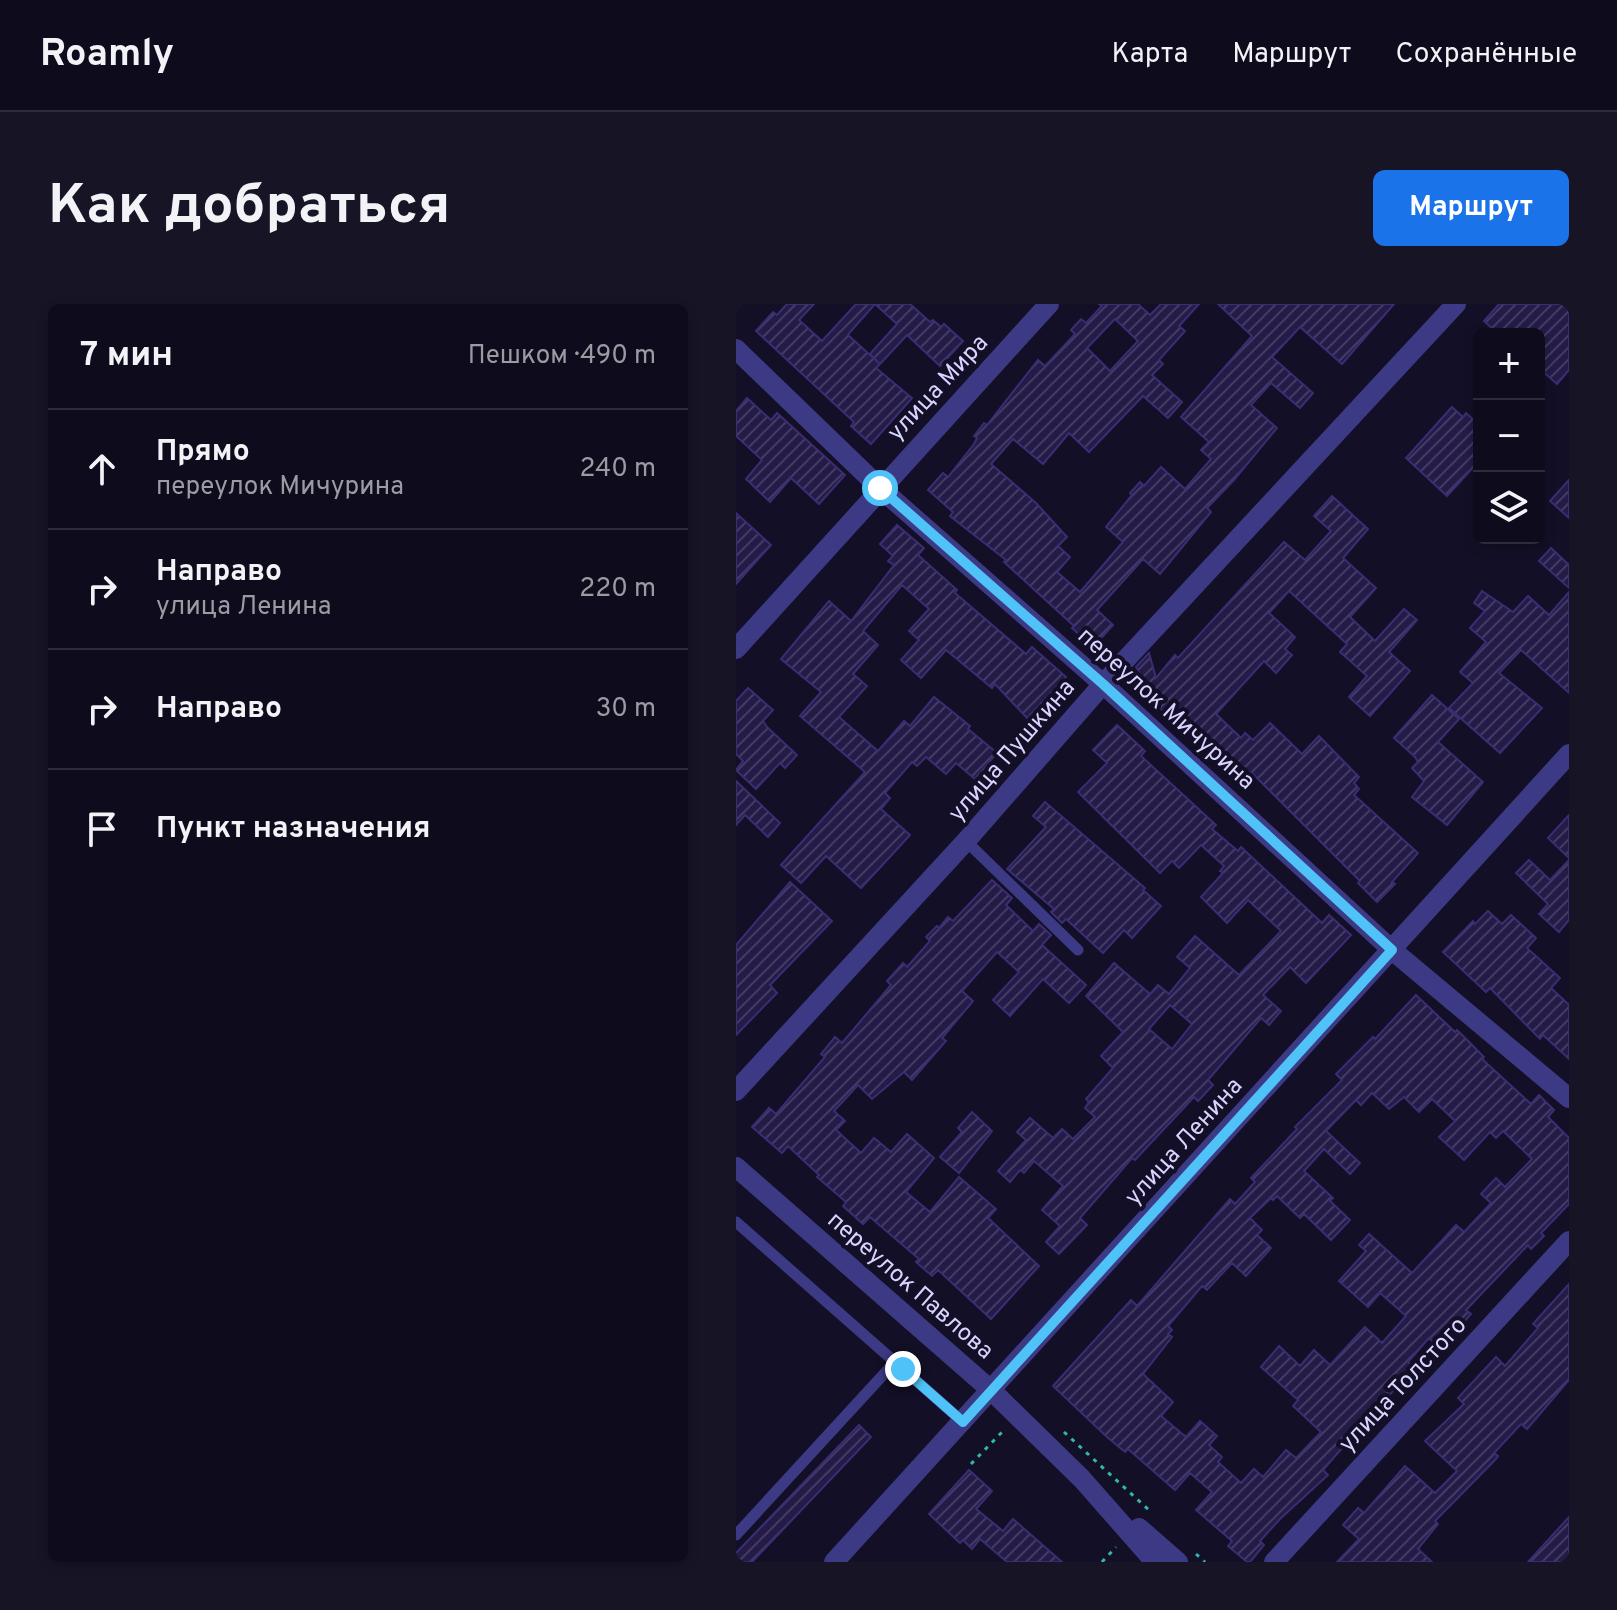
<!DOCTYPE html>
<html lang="ru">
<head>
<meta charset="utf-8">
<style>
  :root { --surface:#0e0b1c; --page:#171425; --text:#f1f3f6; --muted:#9b9ba3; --line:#2e2b3b; --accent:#1a73e8 }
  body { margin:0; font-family:Overpass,sans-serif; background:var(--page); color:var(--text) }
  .controls { position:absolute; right:24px; top:24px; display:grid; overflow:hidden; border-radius:12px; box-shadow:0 4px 12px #0003 }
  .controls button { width:72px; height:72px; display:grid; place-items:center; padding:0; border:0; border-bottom:2px solid var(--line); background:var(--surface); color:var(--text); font:40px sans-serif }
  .stop { position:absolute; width:24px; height:24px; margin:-18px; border:6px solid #4fc3f7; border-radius:50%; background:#fff }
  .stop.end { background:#4fc3f7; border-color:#fff; box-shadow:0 2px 8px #0008 }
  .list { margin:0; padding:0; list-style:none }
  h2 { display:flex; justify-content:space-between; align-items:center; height:104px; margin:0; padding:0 32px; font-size:34px }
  h2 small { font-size:26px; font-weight:400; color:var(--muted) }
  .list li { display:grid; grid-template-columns:52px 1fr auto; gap:24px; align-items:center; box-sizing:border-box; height:120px; padding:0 32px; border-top:2px solid var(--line) }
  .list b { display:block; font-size:30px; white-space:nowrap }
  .list p { margin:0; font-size:26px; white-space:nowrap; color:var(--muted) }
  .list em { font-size:26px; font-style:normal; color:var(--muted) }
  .icon { flex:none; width:44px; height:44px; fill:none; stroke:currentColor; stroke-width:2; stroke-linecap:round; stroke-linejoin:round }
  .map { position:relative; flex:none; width:833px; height:1258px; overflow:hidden; border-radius:12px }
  header { display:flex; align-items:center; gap:48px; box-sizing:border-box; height:112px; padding:0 40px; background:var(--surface); border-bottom:2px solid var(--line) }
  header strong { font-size:38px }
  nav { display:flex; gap:44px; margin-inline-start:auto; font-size:28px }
  .intro { display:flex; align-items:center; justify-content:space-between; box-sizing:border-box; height:192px; padding:0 48px }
  h1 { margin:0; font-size:56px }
  .button { padding:20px 36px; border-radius:12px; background:var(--accent); color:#fff; font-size:28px; font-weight:700 }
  main { display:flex; gap:48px; padding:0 48px }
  aside { flex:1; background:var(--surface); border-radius:12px; box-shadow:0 4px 12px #0003 }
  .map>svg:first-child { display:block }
</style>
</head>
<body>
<header>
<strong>Roamly</strong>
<nav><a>Карта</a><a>Маршрут</a><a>Сохранённые</a></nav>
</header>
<div class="intro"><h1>Как добраться</h1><a class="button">Маршрут</a></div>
<main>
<aside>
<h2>7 мин<small>Пешком · 490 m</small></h2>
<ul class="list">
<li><svg class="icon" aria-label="ahead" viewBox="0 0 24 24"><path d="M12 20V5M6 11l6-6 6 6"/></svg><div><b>Прямо</b><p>переулок Мичурина</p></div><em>240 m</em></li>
<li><svg class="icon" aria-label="right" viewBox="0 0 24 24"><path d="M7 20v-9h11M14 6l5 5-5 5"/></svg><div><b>Направо</b><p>улица Ленина</p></div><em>220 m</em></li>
<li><svg class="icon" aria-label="right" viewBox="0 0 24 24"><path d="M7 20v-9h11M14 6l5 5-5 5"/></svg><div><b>Направо</b></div><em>30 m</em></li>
<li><svg class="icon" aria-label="arrive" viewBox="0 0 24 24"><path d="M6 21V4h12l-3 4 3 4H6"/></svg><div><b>Пункт назначения</b></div></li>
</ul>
</aside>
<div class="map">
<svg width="833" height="1258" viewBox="0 0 833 1258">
  <defs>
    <pattern id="building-hatch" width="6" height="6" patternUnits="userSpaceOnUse" patternTransform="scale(2)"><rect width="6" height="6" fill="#241b47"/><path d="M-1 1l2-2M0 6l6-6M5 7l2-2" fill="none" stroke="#433b63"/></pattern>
  </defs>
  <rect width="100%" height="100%" fill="#130f26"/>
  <!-- building -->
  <g fill="url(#building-hatch)" stroke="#3b2d73" stroke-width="2" fill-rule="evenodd">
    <polygon points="51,0 78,0 63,16 86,37 120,0 174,0 194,18 197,16 205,23 208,20 227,37 204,62 171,31 144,60 134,50 161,20 139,0 115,27 112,31 144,60 140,64 176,94 135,140 115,122 118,118 20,27 37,8 41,11"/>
    <path d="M 363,0 L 402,0 L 414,11 L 425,0 L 463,0 L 443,22 L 449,27 L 423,56 L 427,60 L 416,71 L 446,98 L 432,114 L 407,92 L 353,148 L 333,129 L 307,160 L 277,135 L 255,160 L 300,199 L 331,233 L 322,242 L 334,253 L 321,268 L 344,288 L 387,238 L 370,223 L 396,191 L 394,189 L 404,178 L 408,182 L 425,163 L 449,185 L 475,155 L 465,146 L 473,138 L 445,113 L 516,32 L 482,0 L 658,0 L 606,60 L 564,23 L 536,53 L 577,89 L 564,104 L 535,79 L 515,101 L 541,124 L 498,176 L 471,204 L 475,208 L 424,270 L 407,255 L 361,306 L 377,321 L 357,343 L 336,324 L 338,322 L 268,258 L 270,256 L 214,212 L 217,208 L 192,186 L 207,169 L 212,173 L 238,140 L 241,134 L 238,132 L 248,119 L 251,121 L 302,56 L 309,62 L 339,30 L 335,26 L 345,15 L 350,19 L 366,2 ZM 379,15 L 402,37 L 374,67 L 351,44 Z"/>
    <polygon points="763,0 833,0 833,66 821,80 803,64 803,30 762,30 748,17"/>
    <polygon points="11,94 35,116 41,109 109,171 83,200 55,174 34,198 10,175 26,156 0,132 0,107"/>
    <polygon points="716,103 727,113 730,109 743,121 743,157 711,192 670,154"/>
    <polygon points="833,176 833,214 814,197"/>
    <polygon points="596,192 632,225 607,254 640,284 614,313 639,337 668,305 681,316 653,348 674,367 634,412 613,393 631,372 604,348 611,340 553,287 533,309 559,333 549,345 556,351 540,369 528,357 480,410 505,434 509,429 517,436 534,419 566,450 583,432 623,473 618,479 623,485 618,491 682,549 656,578 659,580 641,598 622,579 624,577 515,468 511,472 480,442 477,445 444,414 440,418 412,394 416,390 400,363 413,349 420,374 439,351 442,354 548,238 569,256 595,227 578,212"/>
    <polygon points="0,209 35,241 0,280"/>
    <polygon points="161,221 188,244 182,251 221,286 219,289 290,350 296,343 330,373 291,414 259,380 256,384 210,346 185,374 165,356 183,336 173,327 193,305 166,281 127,327 142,341 117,370 131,382 103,413 142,447 168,417 174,422 198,393 234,422 232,425 261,449 239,475 220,459 210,470 190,453 181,462 176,458 149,489 154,494 145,505 174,531 140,568 125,584 90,552 65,579 45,561 129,468 64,412 85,388 45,355 93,297 115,317 158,261 152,257 157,252 144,240"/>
    <polygon points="815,244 833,261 833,284 803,257"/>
    <polygon points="746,287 777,308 792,292 813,311 833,288 833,389 785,346 763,369 806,404 764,449 713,404 737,379 724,368 750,338 734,324 749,307 738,299"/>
    <polygon points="12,384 37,406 27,417 31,423 61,451 49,464 44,459 20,485 0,466 7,457 0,450 0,397"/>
    <polygon points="696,391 723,415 702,438 747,478 711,521 676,493 688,477 676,464 682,458 679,453 658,434"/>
    <path d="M 381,421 L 409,447 L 405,452 L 480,521 L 476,525 L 502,547 L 505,543 L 586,619 L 593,611 L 615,631 L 570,679 L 554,663 L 527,691 L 545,707 L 533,721 L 525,714 L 472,776 L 477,781 L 462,797 L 458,793 L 399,856 L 396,854 L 344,914 L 351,921 L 323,950 L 310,938 L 324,922 L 306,906 L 327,882 L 298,857 L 288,869 L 284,866 L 274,878 L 262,867 L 290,836 L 281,828 L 294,814 L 317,834 L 326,825 L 337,835 L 359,813 L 349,804 L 353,798 L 350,795 L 377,764 L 365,752 L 387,728 L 350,692 L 378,659 L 414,690 L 422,681 L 433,690 L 454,664 L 441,653 L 459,632 L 503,671 L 545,627 L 512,596 L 491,619 L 465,593 L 487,569 L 484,567 L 488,562 L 465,541 L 443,564 L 436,557 L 424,569 L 342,488 L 371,459 L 357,446 ZM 434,701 L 456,720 L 436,745 L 413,725 Z"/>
    <polygon points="0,477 44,519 32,533 9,511 0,521"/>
    <polygon points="309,498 409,584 407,586 425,602 396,634 388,626 367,649 330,615 326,619 315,608 318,605 271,565 310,523 297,512"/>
    <polygon points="833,511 833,554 812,534"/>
    <polygon points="793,556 814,576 833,556 833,616 823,628 803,610 812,600 780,569"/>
    <polygon points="256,576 276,594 270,601 297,627 303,620 315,631 306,641 350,681 333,699 307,675 274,712 257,696 283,668 261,648 226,687 237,697 206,734 210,737 176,776 168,768 136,795 122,781 98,807 109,817 100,826 125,849 138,834 155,848 171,830 198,854 170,888 194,908 223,873 260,905 252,914 303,962 255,1015 202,966 196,972 180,958 183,955 134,913 127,920 107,902 110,898 81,873 83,871 52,842 46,849 16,823 33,804 40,810 89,753 85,750 99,733 106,739 155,681 151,677 167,659 171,663 194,637 190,633 201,622 203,624 212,613 217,617"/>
    <polygon points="54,578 96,617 34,681 41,689 0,731 0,641"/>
    <polygon points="752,607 766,620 775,611 800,634 791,644 824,674 815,684 833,701 833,755 807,731 804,735 754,684 750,688 707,648 737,617 739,620"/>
    <path d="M 680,691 L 719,728 L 721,726 L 748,753 L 746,755 L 795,800 L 803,791 L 818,806 L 812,813 L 833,834 L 833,900 L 805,929 L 808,932 L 795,945 L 792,941 L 730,1006 L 735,1010 L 716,1032 L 713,1029 L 701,1042 L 693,1034 L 672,1058 L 681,1066 L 668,1080 L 665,1078 L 620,1128 L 587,1166 L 592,1171 L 544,1215 L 524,1237 L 528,1241 L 514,1258 L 511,1258 L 492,1242 L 496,1237 L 460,1206 L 476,1188 L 454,1169 L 439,1186 L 392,1145 L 389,1148 L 371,1133 L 317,1082 L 395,996 L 401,1002 L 494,895 L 499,900 L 519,878 L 515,874 L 561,825 L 559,823 L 606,776 L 600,770 L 637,733 L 639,735 ZM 636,789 L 653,805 L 668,793 L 683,808 L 696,795 L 719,817 L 703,833 L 728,856 L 754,828 L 760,834 L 767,827 L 796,855 L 769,883 L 760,874 L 745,890 L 755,899 L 728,928 L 720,921 L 676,969 L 633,930 L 623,941 L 630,947 L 603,977 L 632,1003 L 644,989 L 670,1012 L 646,1039 L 629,1023 L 594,1061 L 578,1046 L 564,1062 L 543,1042 L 525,1063 L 562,1096 L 557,1102 L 585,1128 L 560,1154 L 550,1146 L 527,1173 L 518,1165 L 505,1179 L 482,1158 L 486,1153 L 473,1141 L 481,1132 L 464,1117 L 450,1133 L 425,1112 L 437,1098 L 407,1070 L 436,1033 L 432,1030 L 436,1026 L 432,1022 L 466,982 L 471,986 L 496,959 L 510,972 L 535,944 L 521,931 L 526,926 L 514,914 L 535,894 L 537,896 L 541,892 L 564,914 L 568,910 L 595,936 L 614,916 L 594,897 L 597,894 L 568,867 L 588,845 L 614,870 L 624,859 L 590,827 L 620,796 L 625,801 Z"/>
    <polygon points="236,808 256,827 223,869 204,853 226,828 222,824"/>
    <polygon points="833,980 833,1076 791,1125 785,1120 758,1149 762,1152 760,1155 699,1217 702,1220 682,1245 696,1258 601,1258 623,1235 607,1221 622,1204 628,1209 669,1162 699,1189 721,1167 689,1137 728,1100 722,1094 760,1053 769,1062 802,1024 797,1020"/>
    <polygon points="123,1121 135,1133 16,1258 0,1258 0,1249"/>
    <polygon points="233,1166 256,1187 240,1205 267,1227 277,1215 326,1258 271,1258 244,1235 236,1245 227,1236 224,1239 193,1210"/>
    <polygon points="833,1213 833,1258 792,1258"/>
  </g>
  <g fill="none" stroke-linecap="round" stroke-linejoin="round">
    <!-- path -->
    <g stroke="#2fb8b0" stroke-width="3" stroke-dasharray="4 6" stroke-linecap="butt">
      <polyline points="328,1128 414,1207"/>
      <polyline points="235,1160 268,1126"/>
      <polyline points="460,1250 469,1258"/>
      <polyline points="366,1258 380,1243"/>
    </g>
    <!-- service -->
    <g stroke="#3d3a85" stroke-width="11">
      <polyline points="230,537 342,646"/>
      <polyline points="0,918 227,1118"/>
      <polyline points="0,1231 159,1058"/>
    </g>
    <!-- minor -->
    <g stroke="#3d3a85" stroke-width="20">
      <polyline points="0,45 144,184 367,380 656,646 833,794"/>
      <polyline points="0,345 313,0"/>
      <polyline points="0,787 230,537 367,380 720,0"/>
      <polyline points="0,863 256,1087"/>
      <polyline points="538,1258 833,937"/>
    </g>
    <!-- tertiary -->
    <g stroke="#3d3a85" stroke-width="20">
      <polyline points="256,1087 346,1175 419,1258"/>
      <polyline points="403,1224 442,1258"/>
      <polyline points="98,1258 833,450"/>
    </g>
  </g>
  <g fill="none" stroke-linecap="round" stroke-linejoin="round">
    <!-- route -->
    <polyline stroke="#4fc3f7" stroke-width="10" points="144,184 367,380 656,646 227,1118 167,1065"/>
  </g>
  <g text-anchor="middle" stroke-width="8" stroke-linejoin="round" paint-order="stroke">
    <!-- street labels -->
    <g font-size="24" fill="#d9d4ff" stroke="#130f26">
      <text transform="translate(201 83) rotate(-47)" y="8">улица Мира</text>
      <text transform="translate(431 404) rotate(42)" y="8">переулок Мичурина</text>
      <text transform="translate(275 446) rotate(-49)" y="8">улица Пушкина</text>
      <text transform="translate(447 837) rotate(-48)" y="8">улица Ленина</text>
      <text transform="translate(175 981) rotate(41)" y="8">переулок Павлова</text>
      <text transform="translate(666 1080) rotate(-47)" y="8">улица Толстого</text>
    </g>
  </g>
</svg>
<div class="controls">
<button>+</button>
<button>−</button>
<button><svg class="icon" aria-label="layers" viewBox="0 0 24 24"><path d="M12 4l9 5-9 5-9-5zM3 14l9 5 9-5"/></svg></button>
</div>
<div class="stop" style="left:144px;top:184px"></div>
<div class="stop end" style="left:167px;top:1065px"></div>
</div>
</main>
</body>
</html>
